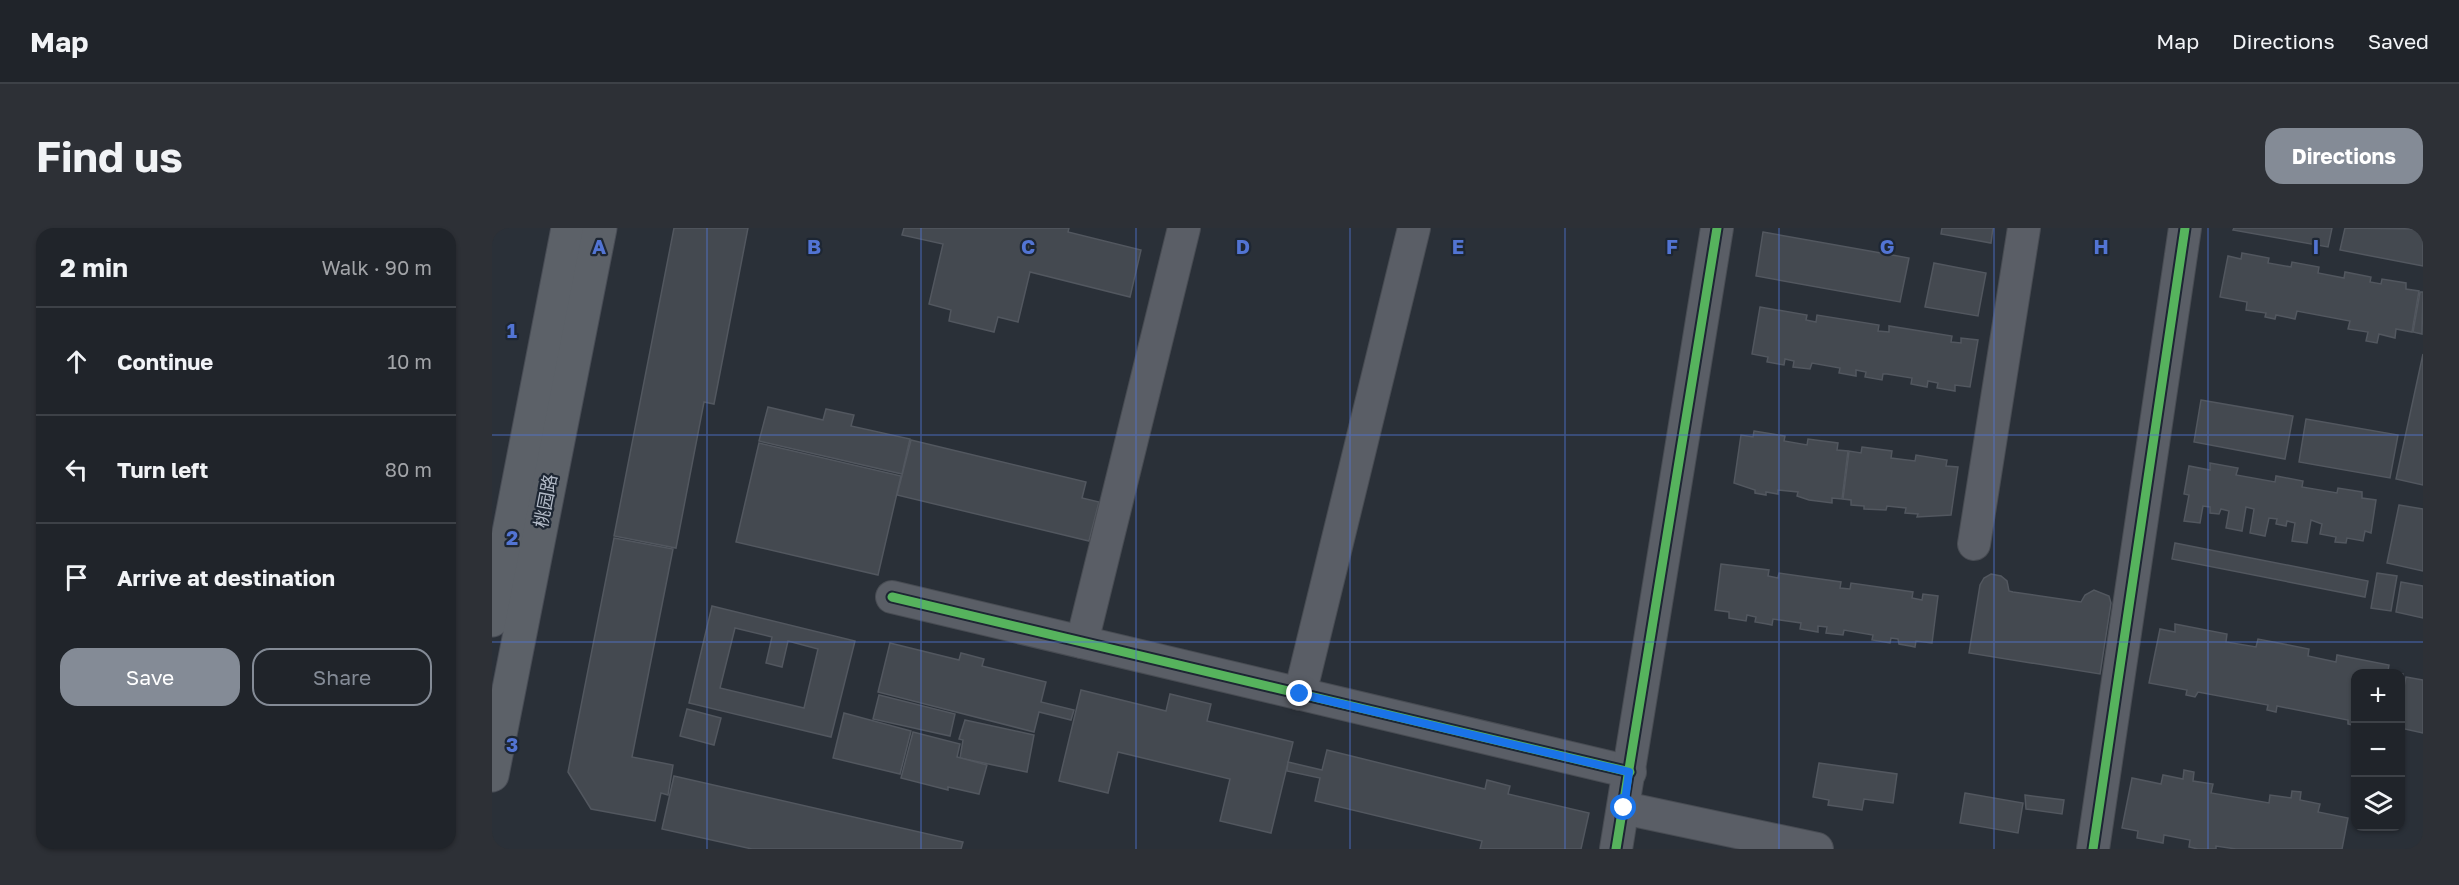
<!DOCTYPE html>
<html lang="en">
<head>
<meta charset="utf-8">
<style>
  :root { --surface:#20242a; --page:#2d3036; --text:#f1f3f6; --muted:#a2a4a8; --line:#3d4147; --accent:#848b96 }
  body { margin:0; font-family:"Golos Text","Noto Sans SC",sans-serif; background:var(--page); color:var(--text) }
  .controls { position:absolute; right:18px; bottom:18px; display:grid; overflow:hidden; border-radius:12px; box-shadow:0 2px 4px #0004 }
  .controls button { width:54px; height:54px; display:grid; place-items:center; padding:0; border:0; border-bottom:2px solid var(--line); background:var(--surface); color:var(--text); font:30px sans-serif }
  .stop { position:absolute; width:18px; height:18px; margin:-14px; border:4px solid #1a73e8; border-radius:50%; background:#fff }
  .stop.end { background:#1a73e8; border-color:#fff; box-shadow:0 2px 6px #0008 }
  .list { margin:0; padding:0; list-style:none }
  h2 { display:flex; justify-content:space-between; align-items:center; height:78px; margin:0; padding:0 24px; font-size:26px }
  h2 small { font-size:20px; font-weight:400; color:var(--muted) }
  .list li { display:grid; grid-template-columns:39px 1fr auto; gap:18px; align-items:center; box-sizing:border-box; height:108px; padding:0 24px; border-top:2px solid var(--line) }
  .list b { display:block; font-size:22px; white-space:nowrap }
  .list em { font-size:20px; font-style:normal; color:var(--muted) }
  .actions { display:flex; gap:12px; padding:18px 24px }
  .actions a { flex:1; padding:14px 0; border:2px solid var(--accent); border-radius:18px; text-align:center; font-size:21px; color:var(--accent) }
  .actions .main { background:var(--accent); color:#fff }
  .icon { flex:none; width:33px; height:33px; fill:none; stroke:currentColor; stroke-width:2; stroke-linecap:round; stroke-linejoin:round }
  .map { position:relative; flex:none; width:1931px; height:621px; overflow:hidden; border-radius:18px }
  header { display:flex; align-items:center; gap:36px; box-sizing:border-box; height:84px; padding:0 30px; background:var(--surface); border-bottom:2px solid var(--line) }
  header strong { font-size:28px }
  nav { display:flex; gap:33px; margin-inline-start:auto; font-size:21px }
  .intro { display:flex; align-items:center; justify-content:space-between; box-sizing:border-box; height:144px; padding:0 36px }
  h1 { margin:0; font-size:42px }
  .button { padding:15px 27px; border-radius:18px; background:var(--accent); color:#fff; font-size:21px; font-weight:700 }
  main { display:flex; gap:36px; padding:0 36px }
  aside { flex:1; background:var(--surface); border-radius:18px; box-shadow:0 2px 4px #0004 }
  .map>svg:first-child { display:block }
</style>
</head>
<body>
<header>
<strong>Map</strong>
<nav><a>Map</a><a>Directions</a><a>Saved</a></nav>
</header>
<div class="intro"><h1>Find us</h1><a class="button">Directions</a></div>
<main>
<aside>
<h2>2 min<small>Walk · 90 m</small></h2>
<ul class="list">
<li><svg class="icon" aria-label="ahead" viewBox="0 0 24 24"><path d="M12 20V5M6 11l6-6 6 6"/></svg><div><b>Continue</b></div><em>10 m</em></li>
<li><svg class="icon" aria-label="left" viewBox="0 0 24 24"><path d="M17 20v-9H6M10 6l-5 5 5 5"/></svg><div><b>Turn left</b></div><em>80 m</em></li>
<li><svg class="icon" aria-label="arrive" viewBox="0 0 24 24"><path d="M6 21V4h12l-3 4 3 4H6"/></svg><div><b>Arrive at destination</b></div></li>
</ul>
<div class="actions"><a class="main">Save</a><a>Share</a></div>
</aside>
<div class="map">
<svg width="1931" height="621" viewBox="0 0 1931 621">
  <rect width="100%" height="100%" fill="#2a3038"/>
  <!-- building -->
  <g fill="#444950" stroke="#52575f" stroke-width="1.5" fill-rule="evenodd">
    <polygon points="182,0 256,0 222,176 212,174 184,320 122,308"/>
    <polygon points="412,0 577,0 576,4 649,22 638,69 538,44 526,94 506,89 502,104 457,93 459,82 437,76 451,16 410,7"/>
    <polygon points="1450,0 1501,0 1499,15 1449,6"/>
    <polygon points="1742,0 1840,0 1836,19 1741,2"/>
    <polygon points="1853,0 1931,1 1931,38 1848,22"/>
    <polygon points="1271,4 1417,30 1408,74 1264,48"/>
    <polygon points="1750,25 1777,30 1776,35 1799,39 1800,34 1827,39 1826,45 1852,50 1853,44 1879,49 1878,54 1889,56 1890,51 1914,55 1914,61 1927,63 1920,104 1904,101 1903,110 1887,106 1885,115 1874,113 1876,104 1856,101 1858,93 1805,83 1803,91 1784,87 1783,91 1773,89 1774,85 1754,82 1755,74 1728,69 1736,28 1749,31"/>
    <polygon points="1442,35 1494,45 1486,88 1433,79"/>
    <polygon points="1928,64 1931,64 1930,106 1921,104"/>
    <polygon points="1268,79 1315,87 1314,92 1324,94 1325,87 1387,97 1386,103 1397,104 1397,98 1460,108 1459,114 1469,115 1469,110 1486,112 1478,159 1463,157 1463,163 1445,160 1446,155 1436,153 1435,159 1419,156 1420,150 1395,146 1391,146 1390,152 1373,149 1374,144 1364,142 1364,148 1347,145 1348,140 1320,135 1318,141 1301,139 1302,133 1293,131 1292,137 1275,134 1276,129 1260,126"/>
    <polygon points="1931,126 1931,257 1904,251"/>
    <polygon points="1709,172 1801,188 1793,231 1702,214"/>
    <polygon points="276,179 331,192 334,181 362,187 359,198 418,211 410,246 267,213"/>
    <polygon points="1814,191 1906,207 1898,250 1807,234"/>
    <polygon points="1262,203 1293,208 1292,213 1315,217 1316,211 1346,215 1345,222 1356,223 1350,271 1340,270 1340,275 1317,272 1305,268 1306,264 1286,262 1286,266 1274,264 1274,267 1263,265 1263,262 1242,255 1249,207 1261,209"/>
    <polygon points="419,212 594,254 590,270 607,274 597,313 405,267"/>
    <polygon points="267,215 409,248 386,347 244,314"/>
    <polygon points="1370,219 1400,223 1399,230 1423,233 1424,227 1455,232 1454,238 1466,239 1459,287 1425,289 1426,286 1413,285 1414,280 1395,278 1394,282 1372,281 1372,278 1359,277 1359,272 1351,271 1357,223 1369,225"/>
    <polygon points="1718,235 1746,240 1744,247 1783,254 1784,248 1811,253 1810,259 1845,265 1846,260 1870,264 1870,270 1884,272 1879,305 1873,303 1871,313 1855,310 1854,315 1843,314 1844,309 1828,306 1830,296 1819,292 1815,315 1800,313 1803,295 1795,293 1794,298 1784,296 1785,291 1777,290 1773,308 1758,305 1762,281 1754,279 1750,303 1734,300 1737,283 1729,281 1727,286 1718,285 1718,279 1711,278 1708,295 1692,293 1697,267 1692,266 1697,238 1718,242"/>
    <polygon points="1907,277 1931,281 1931,343 1895,335"/>
    <polygon points="122,310 181,321 140,529 181,537 176,567 169,565 163,593 99,581 76,544"/>
    <polygon points="1683,315 1876,353 1873,369 1680,331"/>
    <polygon points="1229,336 1277,342 1276,348 1286,350 1287,345 1349,354 1348,360 1358,361 1359,355 1421,364 1420,370 1430,372 1431,366 1446,368 1440,415 1424,413 1423,419 1418,418 1407,416 1406,411 1399,410 1398,415 1380,412 1381,407 1352,402 1351,407 1334,405 1335,399 1326,398 1326,404 1308,401 1309,395 1281,391 1280,397 1275,396 1263,394 1264,389 1255,387 1254,393 1237,390 1237,384 1223,382"/>
    <polygon points="1885,345 1905,348 1899,383 1879,380"/>
    <polygon points="1499,346 1509,348 1515,353 1517,363 1521,364 1589,374 1593,367 1602,362 1617,368 1619,375 1608,446 1477,425 1488,357 1492,350"/>
    <polygon points="1909,354 1931,358 1931,390 1904,384"/>
    <path d="M 220,378 L 363,413 L 339,509 L 197,475 ZM 243,400 L 280,409 L 274,435 L 290,439 L 296,413 L 326,421 L 312,480 L 228,460 Z"/>
    <polygon points="1683,396 1735,406 1734,414 1764,419 1766,411 1817,421 1816,428 1844,434 1845,427 1897,437 1896,443 1911,446 1908,457 1908,446 1864,446 1864,498 1856,496 1856,492 1785,478 1784,484 1775,482 1776,477 1706,464 1703,469 1694,467 1695,462 1657,455 1668,401 1683,404"/>
    <polygon points="398,415 467,432 469,425 492,431 490,438 554,454 549,474 582,482 579,492 547,484 542,504 386,464"/>
    <polygon points="1914,449 1931,452 1931,505 1908,500 1908,478"/>
    <polygon points="589,462 674,483 678,466 719,476 715,493 801,514 779,605 728,593 738,551 626,524 616,565 567,553"/>
    <polygon points="387,467 463,486 458,508 381,491"/>
    <polygon points="195,481 229,490 222,517 188,508"/>
    <polygon points="352,485 419,503 408,546 341,530"/>
    <polygon points="473,492 542,507 535,544 468,530 471,512 467,511"/>
    <polygon points="421,504 468,516 465,529 495,537 487,566 456,559 456,562 409,550"/>
    <polygon points="835,522 993,561 995,552 1018,558 1016,566 1097,585 1089,621 988,621 990,613 823,573 828,550 795,543 796,534 830,542"/>
    <polygon points="1327,535 1405,546 1401,575 1372,571 1370,582 1336,577 1337,572 1321,569"/>
    <polygon points="1692,542 1702,544 1701,553 1721,556 1719,565 1777,575 1778,567 1799,570 1800,563 1809,564 1808,572 1828,576 1826,584 1856,590 1850,621 1744,621 1724,618 1724,621 1706,621 1697,619 1698,612 1672,607 1671,615 1645,610 1646,603 1630,600 1640,550 1669,556 1671,547 1691,551"/>
    <polygon points="182,548 471,614 469,621 260,621 170,601"/>
    <polygon points="1473,565 1531,575 1526,605 1468,595"/>
    <polygon points="1533,567 1572,572 1570,586 1534,581"/>
  </g>
  <g fill="none" stroke-linecap="round" stroke-linejoin="round">
    <!-- minor casing -->
    <g stroke="#484c53" stroke-width="34">
      <g id="minor">
        <polyline points="1482,316 1532,0"/>
        <polyline points="400,369 1138,544"/>
        <polyline points="590,414 692,0"/>
        <polyline points="808,466 922,0"/>
        <polyline points="1132,580 1325,621"/>
        <polyline points="1124,621 1225,0"/>
        <polyline points="1601,621 1693,0"/>
      </g>
    </g>
    <!-- major casing -->
    <g stroke="#484c55" stroke-width="35">
      <g id="major">
        <polyline points="0,392 76,0"/>
        <polyline points="0,547 108,0"/>
      </g>
    </g>
    <!-- minor -->
    <use href="#minor" stroke="#5a5e66" stroke-width="32"/>
    <!-- major -->
    <use href="#major" stroke="#5c6168" stroke-width="33"/>
    <!-- cycleway casing -->
    <g stroke="#1d2633" stroke-width="13">
      <g id="cycleway">
        <polyline points="400,369 1138,544"/>
        <polyline points="1124,621 1225,0"/>
        <polyline points="1601,621 1693,0"/>
      </g>
    </g>
    <!-- cycleway -->
    <use href="#cycleway" stroke="#56b35d" stroke-width="9"/>
  </g>
  <g fill="none" stroke-linecap="round" stroke-linejoin="round">
    <!-- route -->
    <polyline stroke="#1a73e8" stroke-width="8" points="808,466 1137,544 1132,580"/>
  </g>
  <!-- grid -->
  <path fill="none" stroke="#5274d3" stroke-width="1.5" stroke-opacity="0.55" d="M 215,0 L 215,621M 429,0 L 429,621M 644,0 L 644,621M 858,0 L 858,621M 1073,0 L 1073,621M 1287,0 L 1287,621M 1502,0 L 1502,621M 1716,0 L 1716,621M 0,207 L 1931,207M 0,414 L 1931,414"/>
  <g text-anchor="middle" stroke-width="4.5" stroke-linejoin="round" paint-order="stroke">
    <!-- street labels -->
    <g font-size="18" fill="#b4bcc9" stroke="#1d2633">
      <text transform="translate(54 273) rotate(-79)" y="6">桃园路</text>
    </g>
  </g>
  <g font-size="20" text-anchor="middle" font-weight="bold" fill="#5274d3" stroke="#1d2633" stroke-width="4.5" stroke-linejoin="round" paint-order="stroke">
    <text x="107" y="26">A</text>
    <text x="322" y="26">B</text>
    <text x="536" y="26">C</text>
    <text x="751" y="26">D</text>
    <text x="966" y="26">E</text>
    <text x="1180" y="26">F</text>
    <text x="1395" y="26">G</text>
    <text x="1609" y="26">H</text>
    <text x="1824" y="26">I</text>
    <text x="20" y="110">1</text>
    <text x="20" y="317">2</text>
    <text x="20" y="524">3</text>
  </g>
</svg>
<div class="controls">
<button>+</button>
<button>−</button>
<button><svg class="icon" aria-label="layers" viewBox="0 0 24 24"><path d="M12 4l9 5-9 5-9-5zM3 14l9 5 9-5"/></svg></button>
</div>
<div class="stop" style="left:1132px;top:580px"></div>
<div class="stop end" style="left:808px;top:466px"></div>
</div>
</main>
</body>
</html>
